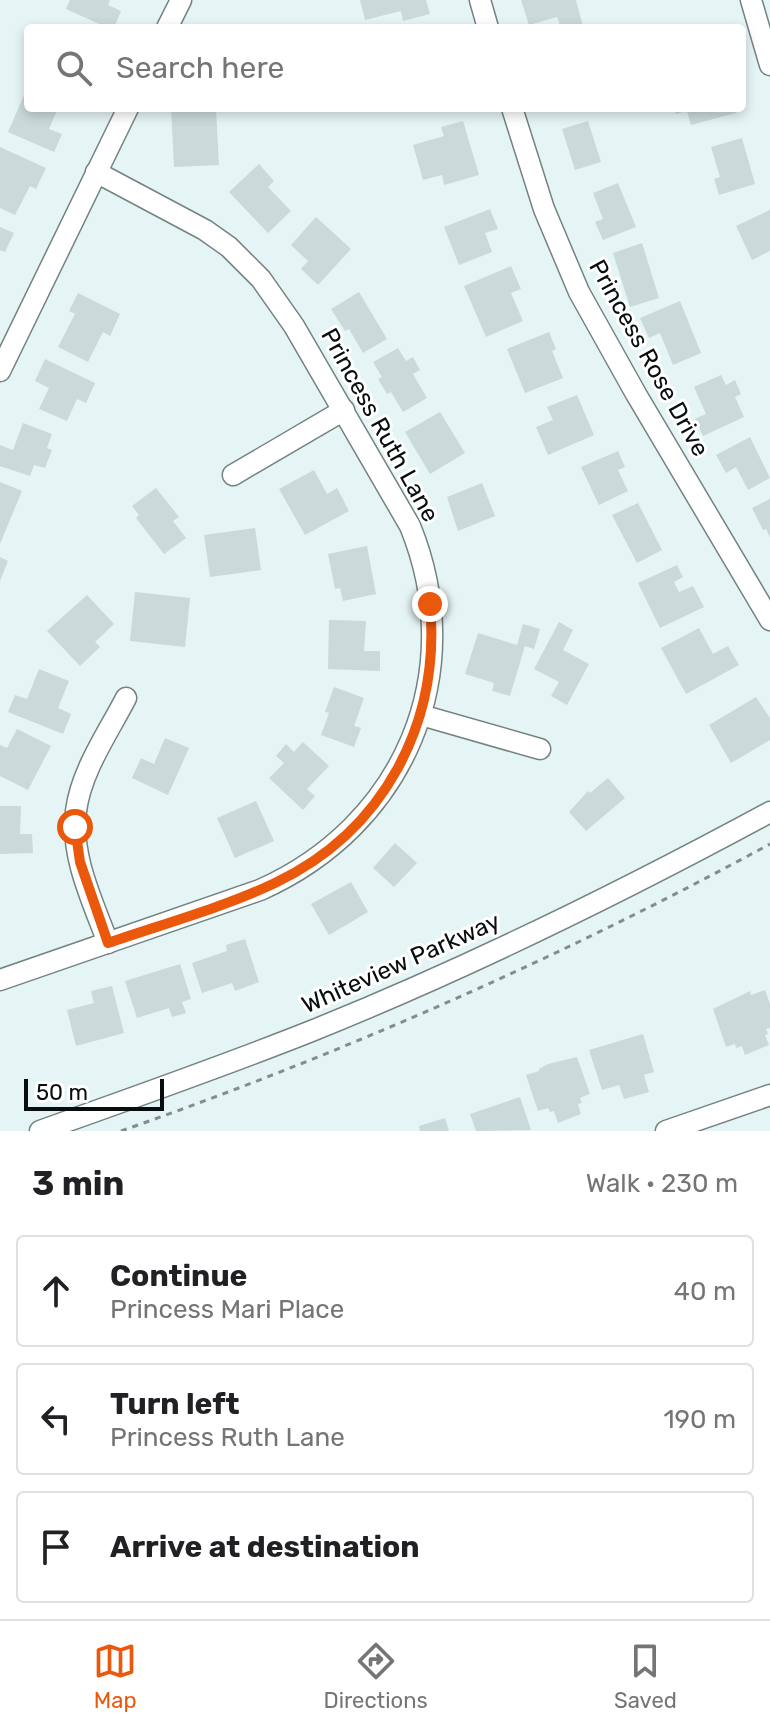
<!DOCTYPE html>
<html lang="en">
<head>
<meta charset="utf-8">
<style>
  :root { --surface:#fff; --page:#f6f6f6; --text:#202124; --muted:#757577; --line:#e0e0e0; --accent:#ea580c }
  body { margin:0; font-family:Rubik,sans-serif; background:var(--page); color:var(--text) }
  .scale { position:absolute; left:24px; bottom:20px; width:140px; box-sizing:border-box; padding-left:8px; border:4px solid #080d0e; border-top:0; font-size:22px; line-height:28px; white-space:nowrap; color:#080d0e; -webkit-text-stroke:6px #fff; paint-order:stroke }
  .stop { position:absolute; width:24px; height:24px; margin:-18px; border:6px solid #ea580c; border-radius:50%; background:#fff }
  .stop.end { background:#ea580c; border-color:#fff; box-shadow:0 2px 8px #0008 }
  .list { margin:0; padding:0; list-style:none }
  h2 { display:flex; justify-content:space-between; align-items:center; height:104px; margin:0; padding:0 32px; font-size:34px }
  h2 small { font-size:26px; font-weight:400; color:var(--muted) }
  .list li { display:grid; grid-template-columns:52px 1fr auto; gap:24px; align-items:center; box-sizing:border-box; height:112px; margin:0 16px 16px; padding:0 16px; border:2px solid var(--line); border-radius:8px }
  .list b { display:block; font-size:30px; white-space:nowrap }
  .list p { margin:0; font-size:26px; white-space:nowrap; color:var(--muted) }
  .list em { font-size:26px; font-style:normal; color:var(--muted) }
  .icon { flex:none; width:44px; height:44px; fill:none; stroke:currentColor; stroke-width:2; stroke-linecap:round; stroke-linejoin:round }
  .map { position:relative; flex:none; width:770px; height:1131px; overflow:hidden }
  .search { position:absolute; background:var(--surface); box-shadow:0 4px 12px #0003; left:24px; right:24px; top:24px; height:88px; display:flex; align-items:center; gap:20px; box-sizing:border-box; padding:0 28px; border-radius:8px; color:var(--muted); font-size:30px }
  .sheet { height:488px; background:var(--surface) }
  nav { display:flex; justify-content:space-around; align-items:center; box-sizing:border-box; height:112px; border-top:2px solid var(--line); background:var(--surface); font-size:22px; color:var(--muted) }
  nav a { display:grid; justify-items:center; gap:4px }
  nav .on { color:var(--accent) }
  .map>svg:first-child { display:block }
</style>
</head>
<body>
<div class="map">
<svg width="770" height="1131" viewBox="0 0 770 1131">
  <rect width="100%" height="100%" fill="#e5f4f5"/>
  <!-- building -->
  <g fill="#cadada">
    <polygon points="70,0 110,0 108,5 121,11 114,28 108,28 66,9"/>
    <polygon points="360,0 426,0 430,14 403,21 401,11 365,20"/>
    <polygon points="521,0 576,0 583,27 561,28 557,17 529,25"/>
    <polygon points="28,86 28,108 58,108 49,129 62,134 54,152 8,132"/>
    <polygon points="171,108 216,109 219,165 174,167"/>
    <polygon points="674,108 735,108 736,113 691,125 687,111 676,114"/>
    <polygon points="463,121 479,175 444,185 442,175 423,180 413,145 444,136 441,127"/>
    <polygon points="588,121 601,162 575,170 562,129"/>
    <polygon points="742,138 755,184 719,195 714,179 720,177 711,147"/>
    <polygon points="0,147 46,168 36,189 30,186 15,215 0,208"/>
    <polygon points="259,164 274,181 268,187 291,211 268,233 229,192"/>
    <polygon points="618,183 636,227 603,240 595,222 603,219 593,193"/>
    <polygon points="490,209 498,229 485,233 492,252 459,265 444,227"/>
    <polygon points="770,210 770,251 752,260 736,226"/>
    <polygon points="316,217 351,249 318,285 301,269 308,261 291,245"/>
    <polygon points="0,227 14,233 5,252 0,250"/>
    <polygon points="642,243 659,298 630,307 613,253"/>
    <polygon points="511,266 521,289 511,293 523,321 486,337 464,286"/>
    <polygon points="359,292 387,339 363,353 349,329 345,331 331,309"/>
    <polygon points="78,293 120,314 110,336 103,332 88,362 58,347 75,314 69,311"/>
    <polygon points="680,301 701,353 673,365 660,333 649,338 640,318"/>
    <polygon points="549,332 556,349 552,351 563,378 525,393 507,349"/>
    <polygon points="398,348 406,361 413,357 420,370 413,374 427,398 403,412 391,392 387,394 378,379 382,377 373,362"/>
    <polygon points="45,359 95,383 86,403 77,399 67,421 39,409 49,388 35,381"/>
    <polygon points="721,375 726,385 735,380 741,394 735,397 744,417 703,436 695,419 706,414 694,387"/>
    <polygon points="577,395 594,435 548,455 536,427 553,420 547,407"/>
    <polygon points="440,412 465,453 430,474 405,432"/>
    <polygon points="23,423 52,434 47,448 52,450 45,468 34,465 30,476 0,466 0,445 13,450"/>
    <polygon points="750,437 770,478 748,490 736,467 726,473 716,455"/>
    <polygon points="618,451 625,467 618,470 628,491 599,505 581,467"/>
    <polygon points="314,470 327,494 337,488 349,511 305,535 279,489"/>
    <polygon points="0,482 22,491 0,544"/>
    <polygon points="482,483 495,516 458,531 447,497"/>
    <polygon points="156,488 179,517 173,521 186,538 164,554 136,518 139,515 132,506"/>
    <polygon points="770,499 770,537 766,529 763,530 752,508"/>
    <polygon points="638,503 662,550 637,563 612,515"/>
    <polygon points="255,528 261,570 210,577 204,535"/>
    <polygon points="367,546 376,594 343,601 340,588 335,589 328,554"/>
    <polygon points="0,557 8,561 0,581"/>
    <polygon points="677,565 683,577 674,582 679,592 693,586 704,607 660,628 638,583"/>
    <polygon points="135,592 190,598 185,647 130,641"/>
    <polygon points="87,595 114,624 95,642 100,647 80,666 47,631"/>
    <polygon points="329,620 366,621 364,651 380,651 380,671 328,669"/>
    <polygon points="559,622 573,630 563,650 589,664 567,705 551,696 559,682 534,669"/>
    <polygon points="523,624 540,629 534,649 525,646 510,696 492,691 494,683 465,674 478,633 517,645"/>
    <polygon points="699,628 713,654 728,646 739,665 686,694 661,648"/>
    <polygon points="39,669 69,681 58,708 71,714 63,734 8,712 15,695 27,699"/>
    <polygon points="334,687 364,698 354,726 361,728 354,747 321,735 329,713 325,712"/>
    <polygon points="756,697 770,718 770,740 731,763 709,725"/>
    <polygon points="17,729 51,746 28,790 0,776 0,745 7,748"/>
    <polygon points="165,738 189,748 168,795 132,778 141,758 154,764"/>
    <polygon points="303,742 329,766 307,789 315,796 303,810 269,778 284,763 276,756 286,744 294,752"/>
    <polygon points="608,778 625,798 586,831 569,812 588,791 590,793"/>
    <polygon points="256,801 274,841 235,858 217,818"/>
    <polygon points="0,806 21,806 20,834 32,834 33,853 0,854"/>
    <polygon points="395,843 417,863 394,887 373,868"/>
    <polygon points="351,882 368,912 329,935 311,904"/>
    <polygon points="245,939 259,982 235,991 232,983 202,993 192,963 227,951 226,945"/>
    <polygon points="180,964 191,999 182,1002 186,1013 172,1017 169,1008 137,1018 125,981"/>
    <polygon points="112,986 124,1033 76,1046 67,1010 94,1003 91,991"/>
    <polygon points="765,990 770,1004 770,1028 766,1029 768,1034 765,1035 769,1045 745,1055 742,1046 736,1048 735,1044 726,1047 713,1009 750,991 751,995"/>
    <polygon points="643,1034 654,1072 644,1075 649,1092 624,1099 619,1085 602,1090 589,1050"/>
    <polygon points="577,1057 590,1094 580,1098 582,1103 578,1104 581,1114 558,1123 554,1111 550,1112 548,1108 538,1111 526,1075 539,1071 539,1069 548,1064"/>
    <polygon points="520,1097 531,1130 476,1131 470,1114"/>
    <polygon points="445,1118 449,1131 420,1131 419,1126"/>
  </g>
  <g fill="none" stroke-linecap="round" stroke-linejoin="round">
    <!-- minor casing -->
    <g stroke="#748282" stroke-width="23">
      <g id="minor">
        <polyline points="480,0 488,28"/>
        <polyline points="751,0 770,65"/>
        <polyline points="167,28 181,0"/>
        <polyline points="512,108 544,209 579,292 636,394 770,620"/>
        <polyline points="0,371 128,108"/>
        <polyline points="233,475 344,410"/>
        <polyline points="421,715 540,749"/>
        <path d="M 108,943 C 93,902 70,856 76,811 C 81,771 108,733 126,698"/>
        <path d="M 0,980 L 260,890 C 404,826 470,673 410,526 L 294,326 L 261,279 L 229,247 L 205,230 L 96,172"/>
        <path d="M 40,1131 C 132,1098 224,1066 314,1030 C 470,967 622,892 770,812"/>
        <polyline points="666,1131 770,1095"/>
      </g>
    </g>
    <!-- path -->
    <path stroke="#828d8e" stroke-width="3" stroke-dasharray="6 6" stroke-linecap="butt" d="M 121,1131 C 344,1053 562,957 770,844"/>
    <!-- minor -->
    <use href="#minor" stroke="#fff" stroke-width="20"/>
  </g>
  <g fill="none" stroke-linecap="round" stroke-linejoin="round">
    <!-- route -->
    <path stroke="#ea580c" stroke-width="10" d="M 75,827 L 80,862 L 108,943 C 163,924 222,908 275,883 C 384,831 441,723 430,604"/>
  </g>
  <g text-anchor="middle" stroke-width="6" stroke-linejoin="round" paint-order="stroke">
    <!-- street labels -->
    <g font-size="24" fill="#080d0e" stroke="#fff">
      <text transform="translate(649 358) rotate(61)" y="8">Princess Rose Drive</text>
      <text transform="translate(380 425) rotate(61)" y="8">Princess Ruth Lane</text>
      <text transform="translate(401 963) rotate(-24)" y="8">Whiteview Parkway</text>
    </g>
  </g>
</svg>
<div class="scale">50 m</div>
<div class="stop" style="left:75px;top:827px"></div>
<div class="stop end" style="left:430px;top:604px"></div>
<div class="search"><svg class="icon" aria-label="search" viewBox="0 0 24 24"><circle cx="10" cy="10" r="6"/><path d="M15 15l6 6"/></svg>Search here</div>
</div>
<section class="sheet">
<h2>3 min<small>Walk · 230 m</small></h2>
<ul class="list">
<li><svg class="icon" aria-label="ahead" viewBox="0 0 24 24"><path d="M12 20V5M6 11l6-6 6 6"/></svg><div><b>Continue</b><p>Princess Mari Place</p></div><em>40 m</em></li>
<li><svg class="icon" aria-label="left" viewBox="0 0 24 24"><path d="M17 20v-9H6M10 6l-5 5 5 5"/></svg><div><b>Turn left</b><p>Princess Ruth Lane</p></div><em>190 m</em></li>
<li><svg class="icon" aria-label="arrive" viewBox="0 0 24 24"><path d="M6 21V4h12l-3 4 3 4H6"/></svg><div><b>Arrive at destination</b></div></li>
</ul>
</section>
<nav>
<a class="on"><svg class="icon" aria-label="map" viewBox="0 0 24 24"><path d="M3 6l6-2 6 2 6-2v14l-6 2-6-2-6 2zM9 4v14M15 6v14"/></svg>Map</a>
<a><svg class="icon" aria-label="directions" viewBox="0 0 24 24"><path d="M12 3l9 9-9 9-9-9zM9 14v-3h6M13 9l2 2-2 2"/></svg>Directions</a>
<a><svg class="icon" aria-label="saved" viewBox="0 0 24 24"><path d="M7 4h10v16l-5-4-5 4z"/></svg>Saved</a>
</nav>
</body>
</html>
